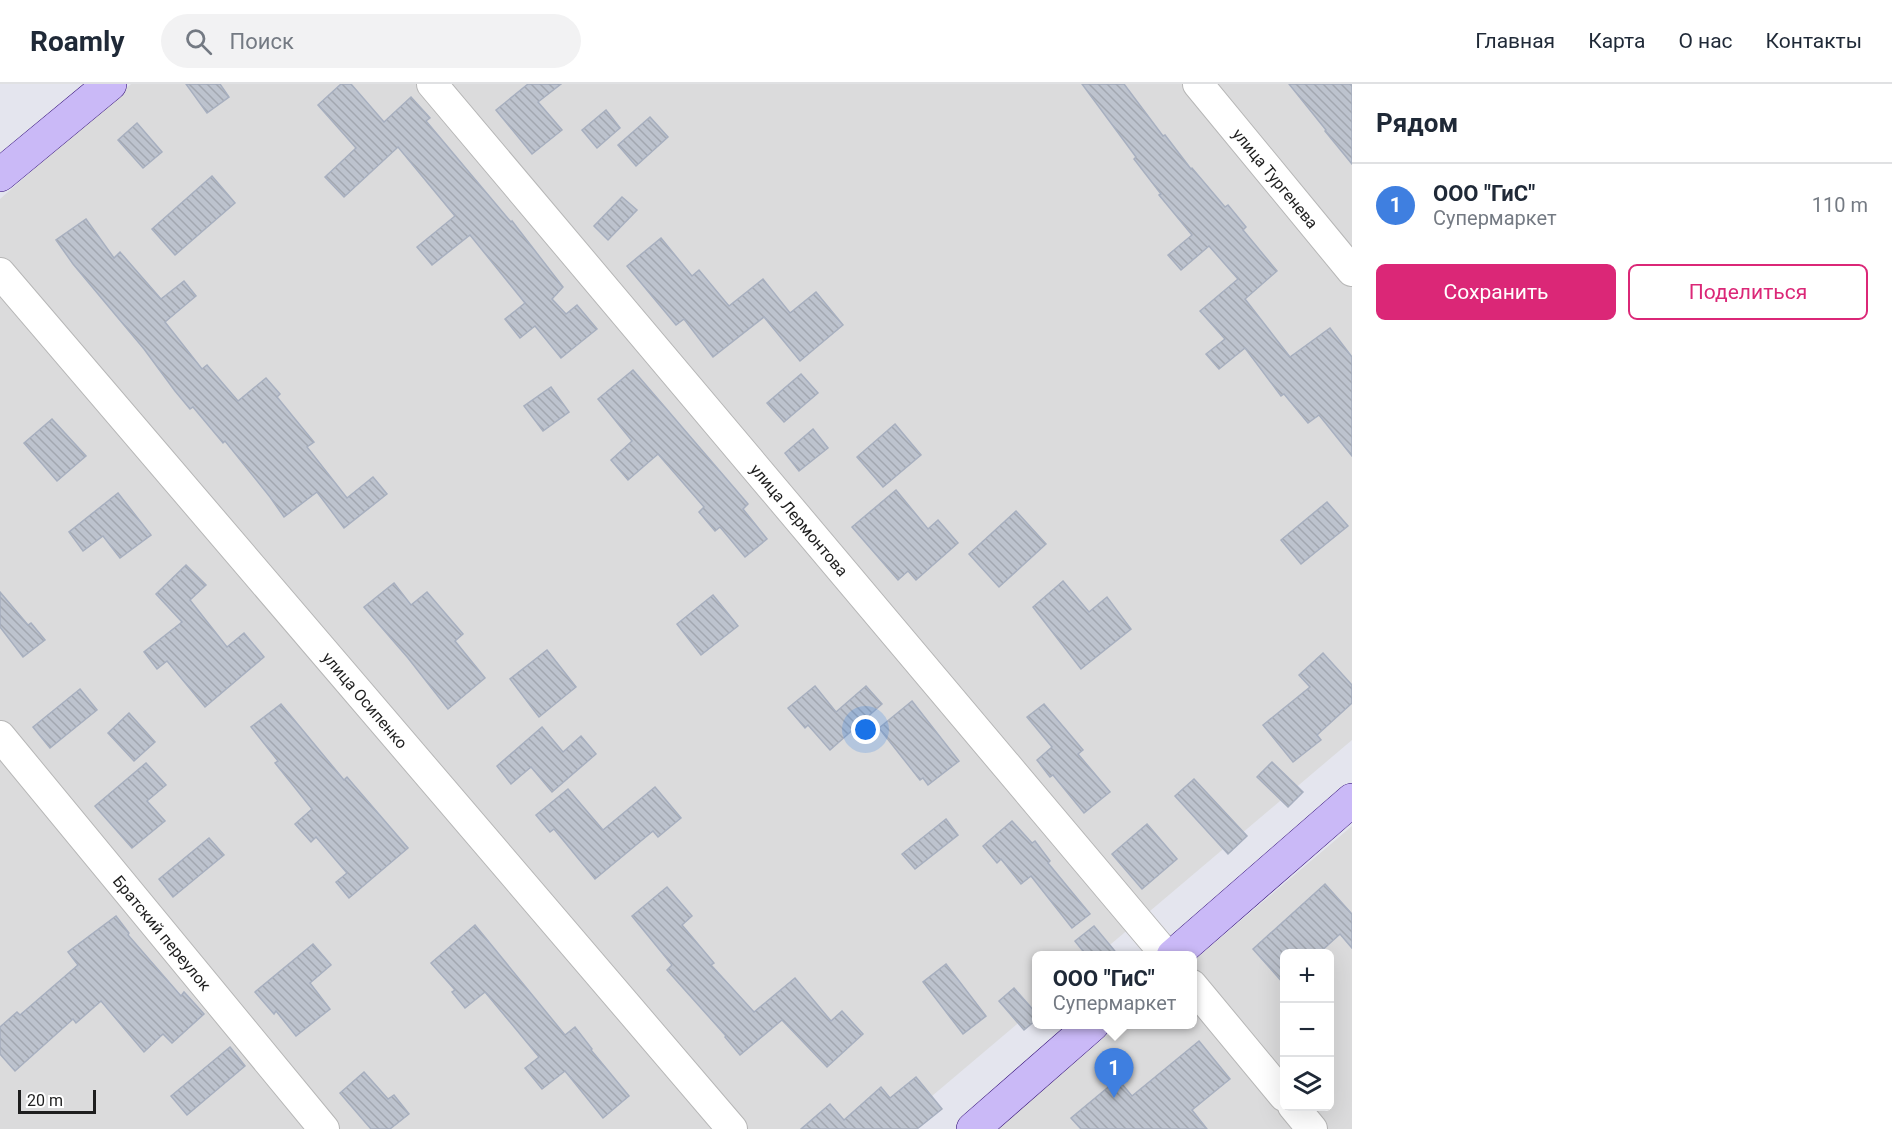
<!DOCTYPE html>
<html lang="ru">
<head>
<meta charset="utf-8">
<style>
  :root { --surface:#fff; --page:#f2f2f3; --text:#1f2937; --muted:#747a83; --line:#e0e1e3; --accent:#db2777 }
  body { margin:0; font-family:Roboto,sans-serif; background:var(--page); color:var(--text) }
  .controls { position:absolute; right:18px; bottom:18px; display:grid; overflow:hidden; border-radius:9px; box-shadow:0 6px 24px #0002 }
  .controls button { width:54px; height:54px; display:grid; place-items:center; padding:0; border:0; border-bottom:2px solid var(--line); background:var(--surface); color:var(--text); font:30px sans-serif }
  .scale { position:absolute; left:18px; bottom:15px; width:78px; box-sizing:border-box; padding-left:6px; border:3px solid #1e1e1e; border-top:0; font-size:16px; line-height:21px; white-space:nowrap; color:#1e1e1e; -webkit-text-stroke:4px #fff; paint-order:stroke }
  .you { position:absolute; left:866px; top:646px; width:21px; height:21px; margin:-15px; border:4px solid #fff; border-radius:50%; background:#1a73e8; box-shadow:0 0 0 9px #1a73e833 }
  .badge { display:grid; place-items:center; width:39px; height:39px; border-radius:50%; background:var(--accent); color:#fff; font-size:20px; font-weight:700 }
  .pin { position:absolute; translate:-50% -50px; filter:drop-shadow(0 2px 3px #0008) }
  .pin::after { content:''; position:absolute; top:32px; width:21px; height:18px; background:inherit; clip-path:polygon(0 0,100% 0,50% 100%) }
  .popup { position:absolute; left:1032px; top:867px; width:165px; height:78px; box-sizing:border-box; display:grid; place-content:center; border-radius:9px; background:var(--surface); filter:drop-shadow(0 2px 4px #0005); font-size:20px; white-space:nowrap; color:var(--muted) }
  .popup b { font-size:22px; color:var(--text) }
  .popup::after { content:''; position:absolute; left:50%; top:100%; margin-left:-12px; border:12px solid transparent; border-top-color:var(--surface) }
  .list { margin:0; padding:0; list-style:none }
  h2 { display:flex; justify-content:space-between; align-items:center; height:78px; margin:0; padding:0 24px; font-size:26px }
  h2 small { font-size:20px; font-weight:400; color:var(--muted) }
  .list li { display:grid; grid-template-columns:39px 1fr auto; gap:18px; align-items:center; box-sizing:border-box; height:84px; padding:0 24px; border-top:2px solid var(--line) }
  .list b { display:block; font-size:22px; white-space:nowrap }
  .list p { margin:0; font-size:20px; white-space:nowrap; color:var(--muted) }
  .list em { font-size:20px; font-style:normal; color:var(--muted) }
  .actions { display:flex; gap:12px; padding:18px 24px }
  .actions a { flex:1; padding:14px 0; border:2px solid var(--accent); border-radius:9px; text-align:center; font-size:21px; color:var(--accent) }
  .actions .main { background:var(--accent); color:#fff }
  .icon { flex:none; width:33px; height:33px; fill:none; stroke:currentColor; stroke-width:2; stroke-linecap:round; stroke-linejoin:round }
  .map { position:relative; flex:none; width:1352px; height:1045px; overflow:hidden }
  header { display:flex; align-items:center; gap:36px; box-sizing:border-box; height:84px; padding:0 30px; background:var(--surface); border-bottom:2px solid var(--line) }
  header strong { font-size:28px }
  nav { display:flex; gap:33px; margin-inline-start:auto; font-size:21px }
  .search { width:420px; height:54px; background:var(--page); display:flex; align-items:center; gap:15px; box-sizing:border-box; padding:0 21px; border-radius:33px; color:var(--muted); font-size:22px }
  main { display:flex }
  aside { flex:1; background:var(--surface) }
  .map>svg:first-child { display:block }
</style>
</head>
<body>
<header>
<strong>Roamly</strong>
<div class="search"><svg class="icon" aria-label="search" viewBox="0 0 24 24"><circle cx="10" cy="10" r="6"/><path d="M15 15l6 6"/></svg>Поиск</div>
<nav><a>Главная</a><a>Карта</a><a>О нас</a><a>Контакты</a></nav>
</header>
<main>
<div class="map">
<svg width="1352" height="1045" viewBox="0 0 1352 1045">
  <defs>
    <pattern id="building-back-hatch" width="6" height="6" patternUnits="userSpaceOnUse" patternTransform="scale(1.5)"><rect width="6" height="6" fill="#bdc3ce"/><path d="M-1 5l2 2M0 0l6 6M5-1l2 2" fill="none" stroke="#a2a7b0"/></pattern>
  </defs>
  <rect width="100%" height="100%" fill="#e4e5ee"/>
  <!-- residential -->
  <g fill="#dbdbdc" fill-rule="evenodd">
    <polygon points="131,0 1352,0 1352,656 1098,871 1036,872 1036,924 893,1045 0,1045 0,115"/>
    <path d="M 1352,742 L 1352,1045 L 996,1045 L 1119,941 L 1192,940 L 1192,878 ZM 1284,870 L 1330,870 L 1330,1022 L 1284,1022 Z"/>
  </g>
  <!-- building -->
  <g fill="url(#building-back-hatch)" stroke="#a7afbf" stroke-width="1.5">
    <polygon points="186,0 220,0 229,13 207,29"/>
    <polygon points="341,0 351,0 384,38 411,13 430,34 426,37 511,138 512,137 563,203 552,215 566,230 577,221 597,245 561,274 535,242 520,254 505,235 525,219 470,151 432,181 417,163 455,132 398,63 344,113 325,93 356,64 318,21"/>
    <polygon points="528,0 561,0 538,18 562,46 532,70 496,26"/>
    <polygon points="1082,0 1124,0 1163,52 1165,51 1191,85 1192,84 1225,123 1228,121 1246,143 1243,146 1277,187 1245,215 1290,273 1330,244 1352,273 1352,372 1319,331 1308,339 1284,310 1281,312 1245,264 1219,285 1206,270 1225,255 1200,227 1238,195 1209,162 1181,186 1168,171 1192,151 1159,111 1161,110 1134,75 1136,73"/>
    <polygon points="1289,0 1352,0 1352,80 1325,47 1326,46"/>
    <polygon points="606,26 620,44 597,64 582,46"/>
    <polygon points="650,33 668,53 636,82 618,61"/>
    <polygon points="137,39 162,68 143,84 118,56"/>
    <polygon points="212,92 235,119 175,171 152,145"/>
    <polygon points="622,113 637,126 608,156 594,142"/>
    <polygon points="86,135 114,174 120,168 161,215 184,197 196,212 165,238 202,285 207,281 238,317 266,294 280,310 277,313 314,358 307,363 347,414 373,393 387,410 344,444 317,408 284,433 270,413 225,357 223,359 193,323 190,325 175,307 144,265 73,180 56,156"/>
    <polygon points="661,154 692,192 699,186 729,222 763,195 790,229 816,208 843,241 800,277 764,233 713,273 684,235 676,241 627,182"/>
    <polygon points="633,286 748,420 743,425 767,455 745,473 720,443 715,447 699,428 704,423 658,370 628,396 611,376 632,357 598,315"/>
    <polygon points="801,290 818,309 784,338 767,319"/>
    <polygon points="551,303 569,328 543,347 524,322"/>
    <polygon points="52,335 86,372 57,397 24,359"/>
    <polygon points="895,340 921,371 883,403 857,373"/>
    <polygon points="813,345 828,364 799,387 785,369"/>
    <polygon points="896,406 928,445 938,436 958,459 916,496 908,487 898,496 852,443"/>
    <polygon points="118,409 151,451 120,474 103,452 83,467 69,448"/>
    <polygon points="1327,418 1348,442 1301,480 1281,456"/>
    <polygon points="1016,427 1046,460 999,503 969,470"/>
    <polygon points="186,481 206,501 190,516 227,563 244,549 264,573 205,623 167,577 157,585 144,568 182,538 156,510"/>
    <polygon points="1063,497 1089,528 1107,513 1131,545 1081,585 1033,523"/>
    <polygon points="394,499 411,521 427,508 463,550 455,557 485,594 448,625 408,574 364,523"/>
    <polygon points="0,508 28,541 31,539 45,556 23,573 0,543"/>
    <polygon points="713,511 738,542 701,571 677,540"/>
    <polygon points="547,566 576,603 539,633 510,595"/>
    <polygon points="1323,569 1352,601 1352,619 1317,651 1321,656 1293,678 1263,641 1310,603 1299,591"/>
    <polygon points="815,602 836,628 866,602 882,620 830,666 808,641 805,644 788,624"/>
    <polygon points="80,605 97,626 50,664 33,643"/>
    <polygon points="912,617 959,677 928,701 923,694 920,696 879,644"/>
    <polygon points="281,620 344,696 347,693 408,764 349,814 336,798 347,789 316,753 311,758 295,740 312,725 275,679 278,677 251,643"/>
    <polygon points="1044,620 1083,666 1078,670 1110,708 1084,729 1053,691 1050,693 1037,676 1052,663 1027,633"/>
    <polygon points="129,629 155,658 134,677 108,649"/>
    <polygon points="542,643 563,668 581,652 596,670 552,708 531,683 511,700 497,682"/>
    <polygon points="1272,678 1303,708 1288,723 1257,693"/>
    <polygon points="146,679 166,701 147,717 165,737 132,764 95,722"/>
    <polygon points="1194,695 1247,752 1228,770 1175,712"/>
    <polygon points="655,703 681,734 658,753 653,747 595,795 554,745 550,748 536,731 568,705 603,746"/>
    <polygon points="946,735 958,751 915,785 902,770"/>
    <polygon points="1012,737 1032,759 1035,757 1050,777 1048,779 1090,830 1072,844 1031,792 1021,800 1001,775 997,779 983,762"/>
    <polygon points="1147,740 1177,775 1142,805 1112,770"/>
    <polygon points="209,754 224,771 173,813 159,795"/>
    <polygon points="1325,800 1352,830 1352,864 1340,850 1318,870 1284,870 1284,900 1253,865"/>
    <polygon points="667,803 692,832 682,841 714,879 711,881 754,928 795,894 831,937 842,927 863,950 827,983 782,936 740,971 725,953 726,952 667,886 672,881 632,832"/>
    <polygon points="116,832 129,849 128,851 181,912 184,908 204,930 172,959 163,950 144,968 101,917 76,939 73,935 15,987 0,970 0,943 17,928 20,931 78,881 68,868"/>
    <polygon points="475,841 565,951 575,943 592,965 591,966 629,1012 603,1034 565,987 542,1005 525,984 539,973 485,908 465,924 452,908 455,906 431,879"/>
    <polygon points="1094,842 1119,872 1087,872 1075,857"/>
    <polygon points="313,860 331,881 310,899 330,925 296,952 276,927 274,930 255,908"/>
    <polygon points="946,880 986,932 963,950 923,898"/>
    <polygon points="1014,904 1036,929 1036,936 1024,946 999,917"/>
    <polygon points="1199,957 1230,995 1192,1026 1207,1045 1081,1045 1071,1034 1118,995 1132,1012"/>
    <polygon points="230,963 245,982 187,1031 171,1012"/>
    <polygon points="364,988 388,1015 394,1011 409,1030 390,1045 371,1045 340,1009"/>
    <polygon points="916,993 942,1025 917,1045 801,1045 830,1020 844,1036 881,1003 890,1014"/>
  </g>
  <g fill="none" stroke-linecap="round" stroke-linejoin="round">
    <!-- street casing -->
    <g stroke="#b7b7b7" stroke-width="32">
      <g id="street">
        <path id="s1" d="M 432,0 L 1167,872"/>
        <path id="s2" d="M 1198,0 L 1352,187"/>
        <path id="s3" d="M 0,189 L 732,1045"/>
        <path id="s4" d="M 0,652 L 324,1045"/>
        <polyline points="1192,901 1284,1012"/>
        <polyline points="1293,1022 1312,1045"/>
      </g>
    </g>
    <!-- secondary casing -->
    <g stroke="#2c0871" stroke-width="34">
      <g id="secondary">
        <polyline points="0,91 110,0"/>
        <polyline points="1173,872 1352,716"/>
        <polyline points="973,1045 1093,940"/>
      </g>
    </g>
    <!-- street -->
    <use href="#street" stroke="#fff" stroke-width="30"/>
    <!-- secondary -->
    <use href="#secondary" stroke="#cab9f7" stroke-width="33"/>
  </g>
  <g text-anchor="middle" stroke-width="4.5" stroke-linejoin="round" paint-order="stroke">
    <!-- street labels -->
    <g font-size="16" fill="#1e1e1e" stroke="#fff">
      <text dy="6" stroke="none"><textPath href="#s2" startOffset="122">улица Тургенева</textPath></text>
      <text dy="6" stroke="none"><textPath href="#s1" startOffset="570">улица Лермонтова</textPath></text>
      <text dy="6" stroke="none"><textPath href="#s3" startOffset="562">улица Осипенко</textPath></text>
      <text dy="6" stroke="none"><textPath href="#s4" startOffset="255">Братский переулок</textPath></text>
    </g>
  </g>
</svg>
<div class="controls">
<button>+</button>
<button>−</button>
<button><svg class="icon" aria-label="layers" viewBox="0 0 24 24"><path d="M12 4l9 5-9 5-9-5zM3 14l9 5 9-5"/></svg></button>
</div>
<div class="scale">20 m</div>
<div class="you"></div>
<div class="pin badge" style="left:1114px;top:1014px;background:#3f7fe0">1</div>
<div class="popup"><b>ООО &quot;ГиС&quot;</b>Супермаркет</div>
</div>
<aside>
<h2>Рядом<small></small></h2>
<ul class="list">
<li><span class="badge" style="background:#3f7fe0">1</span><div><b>ООО &quot;ГиС&quot;</b><p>Супермаркет</p></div><em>110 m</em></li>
</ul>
<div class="actions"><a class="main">Сохранить</a><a>Поделиться</a></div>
</aside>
</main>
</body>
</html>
